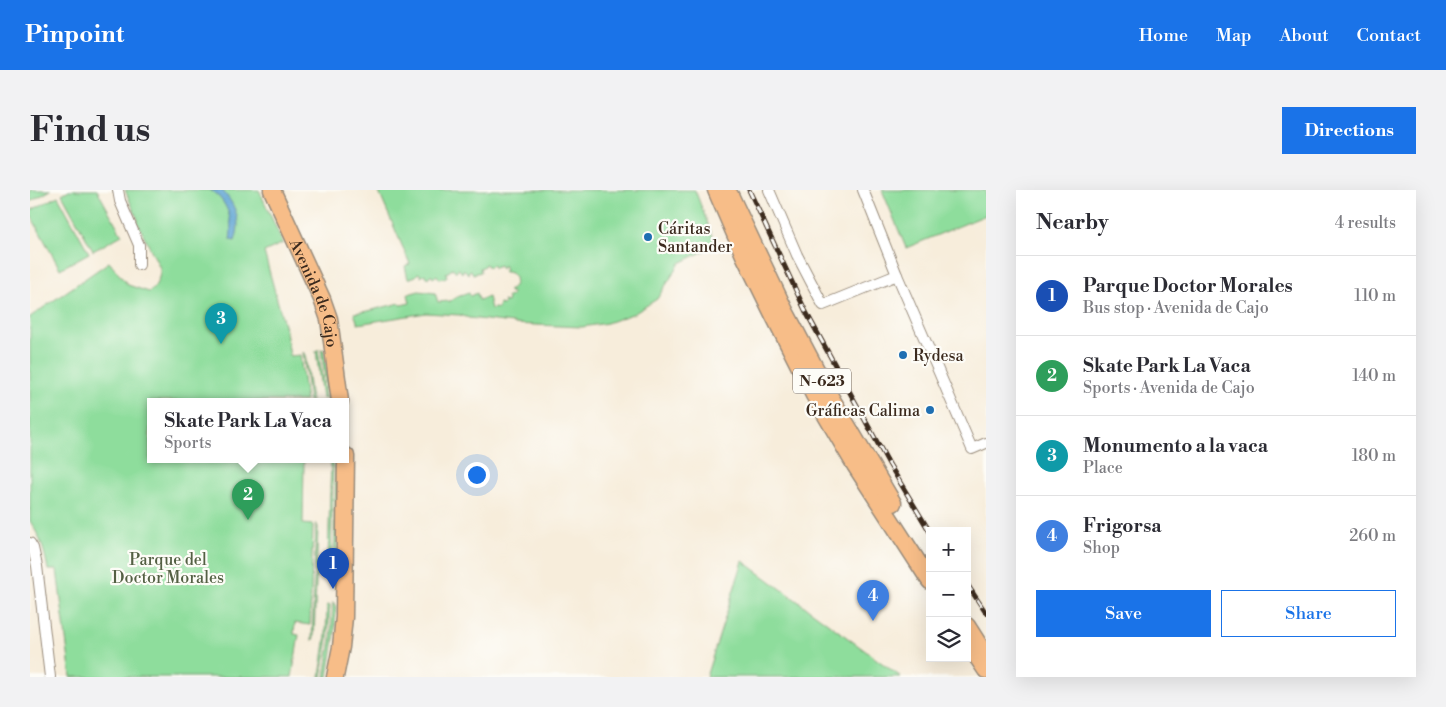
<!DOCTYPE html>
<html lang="en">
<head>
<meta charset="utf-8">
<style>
  :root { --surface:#fff; --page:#f2f2f3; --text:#2b2b33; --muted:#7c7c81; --line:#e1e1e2; --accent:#1a73e8 }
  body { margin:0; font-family:"Libre Bodoni",serif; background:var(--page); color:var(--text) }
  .controls { position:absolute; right:15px; bottom:15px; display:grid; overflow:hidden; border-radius:0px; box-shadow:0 5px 20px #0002 }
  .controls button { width:45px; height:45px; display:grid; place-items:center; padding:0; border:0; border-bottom:1px solid var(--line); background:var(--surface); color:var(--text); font:25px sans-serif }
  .you { position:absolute; left:446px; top:284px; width:18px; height:18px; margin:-12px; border:4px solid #fff; border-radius:50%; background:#1a73e8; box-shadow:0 0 0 8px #1a73e833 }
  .badge { display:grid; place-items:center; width:32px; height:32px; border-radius:50%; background:var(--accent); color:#fff; font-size:16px; font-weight:700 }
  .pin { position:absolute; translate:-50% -41px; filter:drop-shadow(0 1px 2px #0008) }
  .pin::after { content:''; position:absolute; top:26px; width:18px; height:15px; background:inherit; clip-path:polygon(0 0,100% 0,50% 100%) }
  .popup { position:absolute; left:117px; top:208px; width:202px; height:65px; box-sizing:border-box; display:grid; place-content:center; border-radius:0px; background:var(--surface); filter:drop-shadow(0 1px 4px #0005); font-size:16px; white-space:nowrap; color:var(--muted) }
  .popup b { font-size:19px; color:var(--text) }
  .popup::after { content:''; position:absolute; left:50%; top:100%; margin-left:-10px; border:10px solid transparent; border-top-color:var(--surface) }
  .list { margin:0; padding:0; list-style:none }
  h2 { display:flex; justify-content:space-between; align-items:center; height:65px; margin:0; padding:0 20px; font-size:21px }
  h2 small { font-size:16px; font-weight:400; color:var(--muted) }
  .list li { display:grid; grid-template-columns:32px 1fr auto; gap:15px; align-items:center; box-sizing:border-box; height:80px; padding:0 20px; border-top:1px solid var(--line) }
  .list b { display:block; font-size:19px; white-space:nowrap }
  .list p { margin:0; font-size:16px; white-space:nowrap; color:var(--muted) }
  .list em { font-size:16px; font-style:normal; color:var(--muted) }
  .actions { display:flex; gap:10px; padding:15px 20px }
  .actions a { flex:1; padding:11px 0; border:1px solid var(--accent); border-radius:0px; text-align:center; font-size:18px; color:var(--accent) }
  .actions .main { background:var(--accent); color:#fff }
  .icon { flex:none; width:28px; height:28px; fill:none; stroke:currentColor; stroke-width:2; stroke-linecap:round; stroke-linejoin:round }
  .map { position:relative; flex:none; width:956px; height:487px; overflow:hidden; border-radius:0px }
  header { display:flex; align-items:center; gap:30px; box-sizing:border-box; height:70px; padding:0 25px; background:var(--accent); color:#fff }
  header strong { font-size:24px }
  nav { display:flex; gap:28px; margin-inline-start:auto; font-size:18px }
  .intro { display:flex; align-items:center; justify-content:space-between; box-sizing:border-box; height:120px; padding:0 30px }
  h1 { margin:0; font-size:35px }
  .button { padding:12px 22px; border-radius:0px; background:var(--accent); color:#fff; font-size:18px; font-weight:700 }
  main { display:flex; gap:30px; padding:0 30px }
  aside { flex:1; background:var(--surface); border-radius:0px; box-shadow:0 5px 20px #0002 }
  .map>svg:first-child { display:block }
</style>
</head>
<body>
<header>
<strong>Pinpoint</strong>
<nav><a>Home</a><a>Map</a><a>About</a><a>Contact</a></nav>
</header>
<div class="intro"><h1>Find us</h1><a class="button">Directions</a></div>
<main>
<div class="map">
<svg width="956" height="487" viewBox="0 0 956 487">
  <rect width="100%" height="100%" fill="#fdfcf7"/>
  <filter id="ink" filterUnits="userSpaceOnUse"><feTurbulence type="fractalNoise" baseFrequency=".02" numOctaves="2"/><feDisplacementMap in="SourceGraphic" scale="10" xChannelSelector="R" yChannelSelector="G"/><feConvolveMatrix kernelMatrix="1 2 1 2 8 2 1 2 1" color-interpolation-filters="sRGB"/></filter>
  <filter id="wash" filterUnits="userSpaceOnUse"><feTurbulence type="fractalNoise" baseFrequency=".0096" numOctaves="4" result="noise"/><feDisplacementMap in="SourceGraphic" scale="20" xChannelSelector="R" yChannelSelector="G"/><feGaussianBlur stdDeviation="1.12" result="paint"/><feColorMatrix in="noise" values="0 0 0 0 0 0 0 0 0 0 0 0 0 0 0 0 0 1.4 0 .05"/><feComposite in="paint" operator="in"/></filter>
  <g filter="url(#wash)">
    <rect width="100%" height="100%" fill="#f7eddb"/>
    <!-- green -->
    <g fill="#8edd9c" stroke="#64845d">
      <polygon points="0,0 21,0 0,12"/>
      <polygon points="39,0 67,0 92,45 63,61 32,4"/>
      <path d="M 95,0 L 229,0 L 253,53 L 234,62 L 256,142 L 260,166 L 270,165 L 276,211 L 120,211 L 120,269 L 274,269 L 273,334 L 283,335 L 280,435 L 265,433 L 264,444 L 269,445 L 262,487 L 41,487 L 27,380 L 18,380 C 15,361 10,347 0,331 L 0,127 L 79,72 L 98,95 L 119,102 C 126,98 131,86 130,78 L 107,32 L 108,30 Z"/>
      <path d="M 348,0 L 665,0 L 686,55 L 650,73 L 627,109 L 605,123 L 577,133 L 552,137 L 483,134 L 483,133 L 439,128 L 430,125 L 396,123 L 328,134 L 324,123 L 338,121 L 370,113 L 371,115 L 380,113 L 378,104 L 389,101 L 405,103 L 408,112 L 420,111 L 427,107 L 439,103 L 440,106 L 447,103 L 449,110 L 458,107 L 461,119 L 465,118 L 468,119 L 469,114 L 473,115 L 474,113 L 473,111 L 477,112 L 478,109 L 477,107 L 482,106 L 482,102 L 479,102 L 479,100 C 490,94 486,81 474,82 L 473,80 L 476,79 L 474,75 L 472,76 L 471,79 L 469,75 L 464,78 L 464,76 L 461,75 L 459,78 L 457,75 L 455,74 L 453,77 L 450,78 L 451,82 L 443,84 L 441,80 L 439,81 L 438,84 L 435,80 L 433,80 L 432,83 L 429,79 L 427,80 L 426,82 L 424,79 L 422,78 L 420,81 L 416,83 L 417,87 L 409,89 L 407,85 L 403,88 L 401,85 L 399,86 L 398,88 L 395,84 L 391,87 L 390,84 L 388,83 L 386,86 L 378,89 L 375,76 L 380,74 Z"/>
      <polygon points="852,0 956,0 956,25 876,58"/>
      <polygon points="28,6 59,63 30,79 0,24 0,21"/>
      <polygon points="288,159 295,208 292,208 286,161"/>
      <polygon points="291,159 294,160 301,211 298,211"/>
      <polygon points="273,162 275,164 281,211 279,211"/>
      <polygon points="301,269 303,269 303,275 301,371 298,371"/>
      <polygon points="306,269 308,269 307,373 304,377"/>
      <polygon points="286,333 288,337 284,448 282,451"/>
      <polygon points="713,371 871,487 676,487"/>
      <polygon points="303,412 306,415 305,443 298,487 295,487 301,449"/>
      <polygon points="297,415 300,415 298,448 292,487 290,487 296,445"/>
    </g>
    <!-- water -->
    <path fill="#5da4d3" stroke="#4c6778" d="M 180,0 L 192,0 C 206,16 212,30 205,51 L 200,50 C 203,30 198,11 180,0 Z"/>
  </g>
  <g filter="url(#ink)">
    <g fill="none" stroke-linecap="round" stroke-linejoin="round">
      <!-- minor casing -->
      <g stroke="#998c7c" stroke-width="12">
        <g id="minor">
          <polyline points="88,0 90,11 109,55 109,75"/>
          <polyline points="739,0 767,65 793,115 867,85"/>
          <polyline points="833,0 867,85 942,259 956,253"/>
          <polyline points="0,353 3,358 7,376 20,487"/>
        </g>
      </g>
      <!-- trunk casing -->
      <g stroke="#998c7c" stroke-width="19">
        <g id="trunk">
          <path id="s1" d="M 242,0 L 292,109 L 299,129 L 310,211"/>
          <polyline points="686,0 714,65 744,126 784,205 825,275 900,391"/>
          <polyline points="700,5 755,121 801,208 863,313"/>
          <polyline points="937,436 956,466"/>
          <polyline points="942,459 956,480"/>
          <polyline points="305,487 311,457 314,427 316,266"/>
        </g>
      </g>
      <!-- minor -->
      <use href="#minor" stroke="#fff" stroke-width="10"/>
      <!-- trunk -->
      <use href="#trunk" stroke="#f7bd88" stroke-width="16"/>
      <!-- rail casing -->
      <g stroke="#3b2a1e" stroke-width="5">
        <g id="rail">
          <polyline points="719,0 776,122 859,274 900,342"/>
          <polyline points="937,394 956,423"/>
        </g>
      </g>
      <!-- rail -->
      <use href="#rail" stroke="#fdfcf7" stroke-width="3" stroke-dasharray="9" stroke-linecap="butt"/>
    </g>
  </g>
  <!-- markers -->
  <g fill="#1f6fb2" stroke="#fdfcf7" stroke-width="2">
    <circle cx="618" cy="47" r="5"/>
    <circle cx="873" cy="165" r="5"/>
    <circle cx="900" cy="220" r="5"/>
  </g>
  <g text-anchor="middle" stroke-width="4.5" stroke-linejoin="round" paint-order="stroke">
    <!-- shield labels -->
    <rect fill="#fdfcf7" stroke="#75695f" stroke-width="1" x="763" y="178.5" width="58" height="25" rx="4"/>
    <g font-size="15" font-weight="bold" fill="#3b2a1e">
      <text x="792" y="196">N-623</text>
    </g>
    <!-- poi labels -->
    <g font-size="16" fill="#3b2a1e" stroke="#fdfcf7" text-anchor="start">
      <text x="628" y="44">Cáritas<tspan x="628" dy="18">Santander</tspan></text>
      <text x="883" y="171">Rydesa</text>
      <text x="890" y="226" text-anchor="end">Gráficas Calima</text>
    </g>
    <!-- street labels -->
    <g font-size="16" fill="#3b2a1e" stroke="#fdfcf7">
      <text dy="6" stroke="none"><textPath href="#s1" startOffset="112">Avenida de Cajo</textPath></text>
    </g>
    <!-- park labels -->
    <g font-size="16" fill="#546044" stroke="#fdfcf7">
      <text x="138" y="375">Parque del<tspan x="138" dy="18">Doctor Morales</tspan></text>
    </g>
  </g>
</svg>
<div class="controls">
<button>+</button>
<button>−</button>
<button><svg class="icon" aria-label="layers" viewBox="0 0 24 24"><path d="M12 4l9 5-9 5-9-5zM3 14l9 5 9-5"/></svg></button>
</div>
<div class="you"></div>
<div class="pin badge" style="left:303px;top:399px;background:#1a4fb4">1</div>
<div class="pin badge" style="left:218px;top:330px;background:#2e9e5b">2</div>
<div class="popup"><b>Skate Park La Vaca</b>Sports</div>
<div class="pin badge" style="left:191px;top:154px;background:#0f9aa8">3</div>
<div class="pin badge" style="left:843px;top:431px;background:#3f7fe0">4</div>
</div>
<aside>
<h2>Nearby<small>4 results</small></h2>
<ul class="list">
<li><span class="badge" style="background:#1a4fb4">1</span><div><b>Parque Doctor Morales</b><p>Bus stop · Avenida de Cajo</p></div><em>110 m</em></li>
<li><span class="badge" style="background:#2e9e5b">2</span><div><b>Skate Park La Vaca</b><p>Sports · Avenida de Cajo</p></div><em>140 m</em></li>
<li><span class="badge" style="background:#0f9aa8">3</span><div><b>Monumento a la vaca</b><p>Place</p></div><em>180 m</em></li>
<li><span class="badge" style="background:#3f7fe0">4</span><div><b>Frigorsa</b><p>Shop</p></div><em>260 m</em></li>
</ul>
<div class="actions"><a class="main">Save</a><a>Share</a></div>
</aside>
</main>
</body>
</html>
